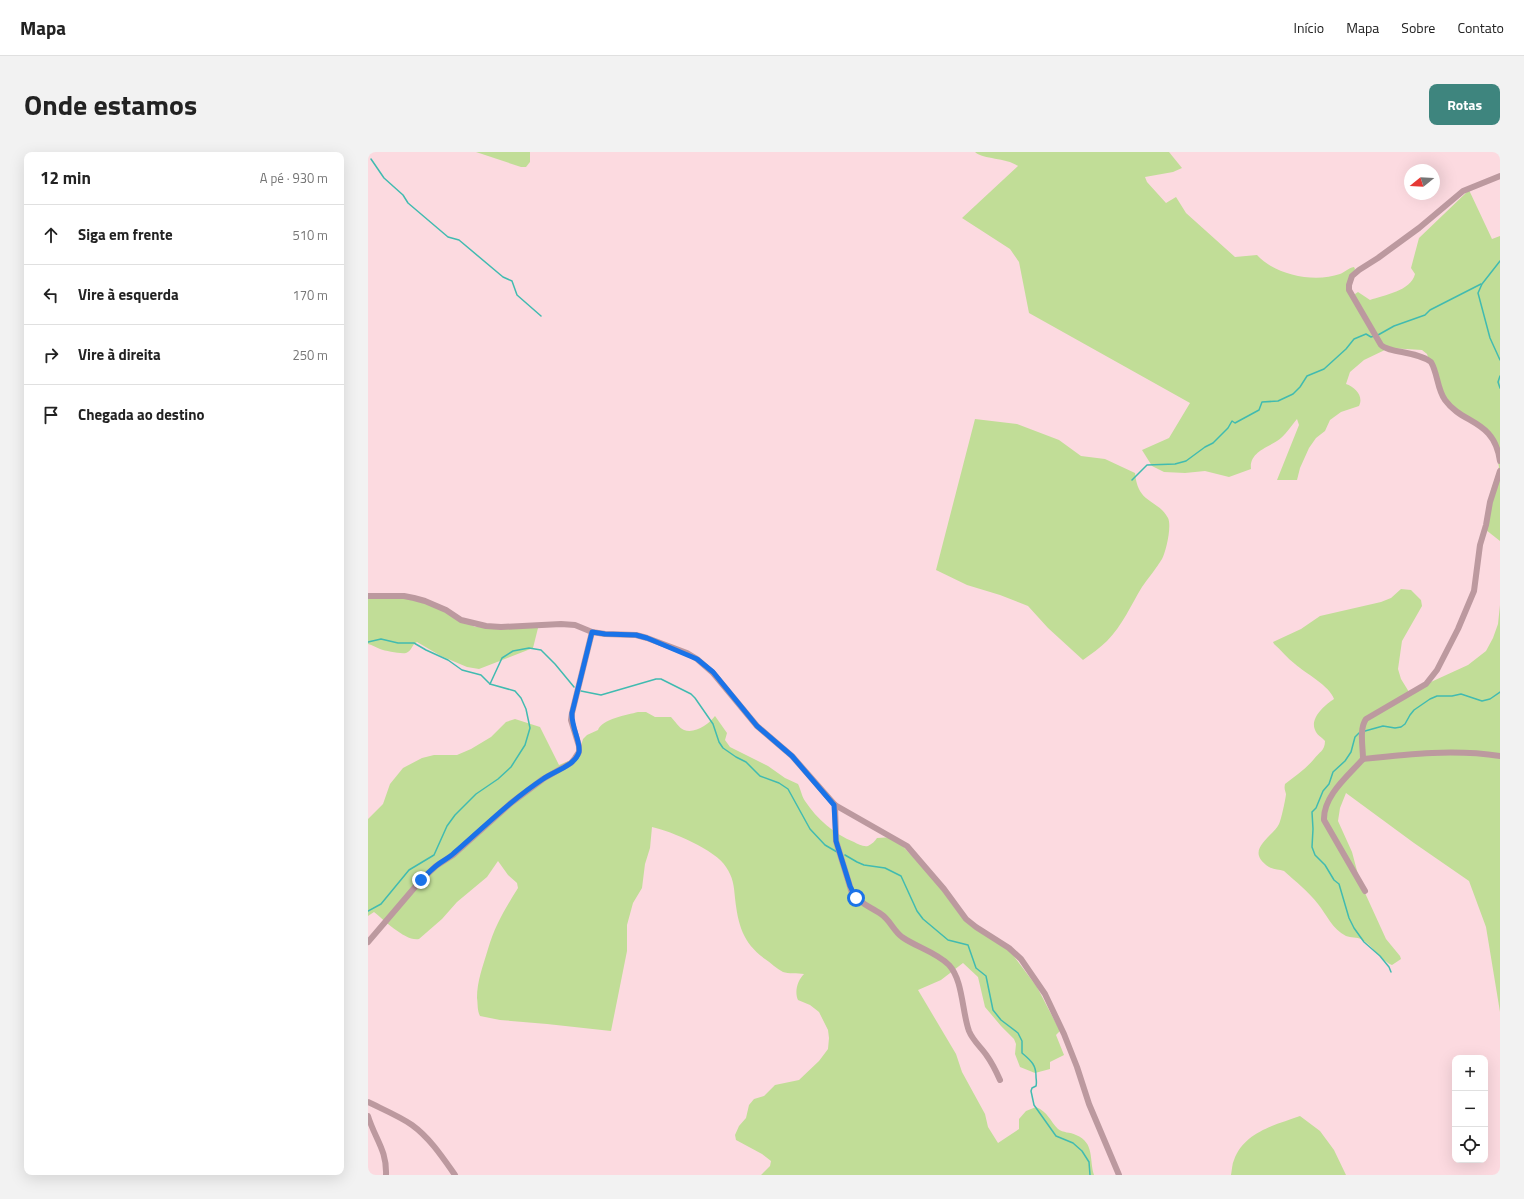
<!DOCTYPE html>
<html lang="pt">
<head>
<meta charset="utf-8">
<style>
  :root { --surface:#fff; --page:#f2f2f2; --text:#222; --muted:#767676; --line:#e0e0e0; --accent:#3e857e }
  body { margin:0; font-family:"Titillium Web",sans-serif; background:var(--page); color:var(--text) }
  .controls { position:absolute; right:12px; bottom:12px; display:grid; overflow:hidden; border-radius:8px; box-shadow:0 4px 16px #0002 }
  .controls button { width:36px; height:36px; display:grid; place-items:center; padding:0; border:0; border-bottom:1px solid var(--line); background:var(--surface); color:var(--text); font:20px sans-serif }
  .compass { position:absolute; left:1036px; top:12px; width:36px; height:36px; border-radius:50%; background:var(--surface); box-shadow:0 4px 16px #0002; rotate:252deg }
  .stop { position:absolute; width:12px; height:12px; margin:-9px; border:3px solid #1a73e8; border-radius:50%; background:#fff }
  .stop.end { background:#1a73e8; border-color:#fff; box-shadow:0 1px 4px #0008 }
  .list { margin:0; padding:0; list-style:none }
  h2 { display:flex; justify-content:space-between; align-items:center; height:52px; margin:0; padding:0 16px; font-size:17px }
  h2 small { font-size:13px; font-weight:400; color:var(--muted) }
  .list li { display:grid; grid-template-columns:26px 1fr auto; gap:12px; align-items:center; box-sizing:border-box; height:60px; padding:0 16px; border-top:1px solid var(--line) }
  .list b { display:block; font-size:15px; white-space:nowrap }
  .list em { font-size:13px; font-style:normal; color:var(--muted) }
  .icon { flex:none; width:22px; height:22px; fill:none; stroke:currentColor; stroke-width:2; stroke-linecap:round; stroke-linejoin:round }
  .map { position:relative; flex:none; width:1132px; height:1023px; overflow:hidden; border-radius:8px }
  header { display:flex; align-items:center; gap:24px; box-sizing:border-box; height:56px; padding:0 20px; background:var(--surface); border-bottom:1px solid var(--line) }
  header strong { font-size:19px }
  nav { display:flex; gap:22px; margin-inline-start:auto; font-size:14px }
  .intro { display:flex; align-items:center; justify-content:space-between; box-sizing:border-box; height:96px; padding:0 24px }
  h1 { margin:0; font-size:28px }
  .button { padding:10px 18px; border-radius:8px; background:var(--accent); color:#fff; font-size:14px; font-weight:700 }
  main { display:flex; gap:24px; padding:0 24px }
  aside { flex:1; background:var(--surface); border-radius:8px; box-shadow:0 4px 16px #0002 }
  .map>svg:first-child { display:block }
</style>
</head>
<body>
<header>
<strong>Mapa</strong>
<nav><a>Início</a><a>Mapa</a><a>Sobre</a><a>Contato</a></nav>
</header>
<div class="intro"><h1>Onde estamos</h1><a class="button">Rotas</a></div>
<main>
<aside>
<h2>12 min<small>A pé · 930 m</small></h2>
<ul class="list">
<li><svg class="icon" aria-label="ahead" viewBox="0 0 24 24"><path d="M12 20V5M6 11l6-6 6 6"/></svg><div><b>Siga em frente</b></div><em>510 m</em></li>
<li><svg class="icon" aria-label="left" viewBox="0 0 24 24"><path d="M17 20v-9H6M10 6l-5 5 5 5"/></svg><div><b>Vire à esquerda</b></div><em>170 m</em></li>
<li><svg class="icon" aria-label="right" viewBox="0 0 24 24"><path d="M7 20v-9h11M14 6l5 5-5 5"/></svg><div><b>Vire à direita</b></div><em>250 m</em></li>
<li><svg class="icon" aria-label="arrive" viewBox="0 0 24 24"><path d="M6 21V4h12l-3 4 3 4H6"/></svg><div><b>Chegada ao destino</b></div></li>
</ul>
</aside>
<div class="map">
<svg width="1132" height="1023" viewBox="0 0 1132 1023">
  <rect width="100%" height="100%" fill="#fcdae0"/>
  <!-- green -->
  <g fill="#c1dd97">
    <polygon points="108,0 162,0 162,10 158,15 153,15"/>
    <path d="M 607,0 L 801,0 L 814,16 L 805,20 L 777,25 L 779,30 L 798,51 L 808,45 L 818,61 L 867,105 L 889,103 C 907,123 946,131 972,122 C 977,120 980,116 986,115 L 987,117 L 981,130 L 984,144 L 990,140 L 1002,148 C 1016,143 1043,139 1047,122 L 1043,116 L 1051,86 L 1101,38 L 1124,87 L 1132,84 L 1132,389 L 1118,378 L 1123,338 L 1131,315 L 1126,292 L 1117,278 L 1086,257 L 1070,237 L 1059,202 L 1054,198 L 1021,196 L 996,208 L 982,220 L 978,232 C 987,235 996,244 991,254 L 973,260 L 962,268 L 957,279 L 948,286 L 941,296 L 932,316 L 929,328 L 909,328 L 931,273 L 929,267 C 923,274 917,284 909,289 C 898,296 881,301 883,317 L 861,325 L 837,319 L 817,321 L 796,320 L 784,314 L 774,298 L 801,286 L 822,251 L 661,161 L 651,110 L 642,97 L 594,66 L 650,14 C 637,5 616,8 607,0 Z"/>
    <path d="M 607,267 L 649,272 L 691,288 L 713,304 L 737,307 L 767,321 C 770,353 789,346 800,366 C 804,374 798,400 794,407 C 788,417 780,426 774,435 C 763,453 754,474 739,489 C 732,496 723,502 715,508 L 680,476 L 660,454 L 632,443 L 599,433 L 568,418 Z"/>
    <path d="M 1033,437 L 1043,438 L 1053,448 L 1054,454 L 1034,489 L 1030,517 L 1033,527 L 1041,540 L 1100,513 L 1118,499 L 1125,486 L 1130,472 L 1132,453 L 1132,860 L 1118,775 L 1101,729 L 1046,691 L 978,641 L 972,656 L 970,669 L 984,700 L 992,730 L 1018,787 L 1032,804 L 1033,807 L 1024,813 C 1015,810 1002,791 993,787 C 989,785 983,786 978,784 C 964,777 959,763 950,752 C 940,739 928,730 916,719 C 911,717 906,718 901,715 C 875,698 905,685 911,672 C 913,669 918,645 918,642 C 917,638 916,637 917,632 C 927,624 938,617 946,607 C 951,600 957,599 957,589 C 954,585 950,584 948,580 C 940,567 957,553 966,547 C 962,534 937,521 927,512 C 919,506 913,498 906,492 L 905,490 L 933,477 L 952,464 L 1013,450 L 1023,446 Z"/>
    <path d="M 0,441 L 22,442 L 64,453 L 107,475 L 170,476 L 165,496 L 111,517 L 99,515 L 73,504 L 49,490 C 44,492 44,499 38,501 C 32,502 18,499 12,497 C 7,495 5,493 0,492 Z"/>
    <path d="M 270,560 L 278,560 L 287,565 L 303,565 C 307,569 311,576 316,578 C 327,582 341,572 347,564 L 359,581 L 357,588 L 362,595 L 400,614 L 417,626 L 430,632 C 433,638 434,645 437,649 C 449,667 466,682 486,690 C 490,692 495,695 500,694 C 504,692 507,689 509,686 L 526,685 L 566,727 L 592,763 L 639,795 L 669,835 L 692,879 L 688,883 L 696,903 L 682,910 L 682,917 L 667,921 L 652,915 L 647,902 L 648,892 L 646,887 L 633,874 L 617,855 L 610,825 L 595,811 L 573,828 L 550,838 L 588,902 L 594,920 L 617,962 L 620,975 L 630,991 L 651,977 L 651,967 L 658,959 L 668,955 C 680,960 682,969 690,977 C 695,981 702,980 708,983 C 727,991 721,1007 726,1023 L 393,1023 L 402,1014 L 403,1009 L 394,1002 L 368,988 L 367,983 L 371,974 L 378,966 L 381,953 L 386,947 L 396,944 L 407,933 L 431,928 L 451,909 L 460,897 L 461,886 L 460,878 L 451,860 L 442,853 L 430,848 C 426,839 430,828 436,822 C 430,821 420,822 415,820 C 409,817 403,811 397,807 C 375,791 370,773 367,746 C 366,734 365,725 358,715 C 348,698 303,679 284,675 L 282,696 L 277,712 L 274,736 L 265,751 L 259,773 L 259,799 L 243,879 L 179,872 L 132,868 L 112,864 C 109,858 110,852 109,846 C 109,829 115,814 120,797 C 127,773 137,757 150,736 L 149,731 L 140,723 L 130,709 L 119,725 L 89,750 L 74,767 L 51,787 C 38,790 16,768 6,760 L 0,764 L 0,667 L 15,652 L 22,632 L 35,616 L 54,606 L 66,603 L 89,603 L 103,597 L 123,585 L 138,570 L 147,567 L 172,575 L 191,613 L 205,607 L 212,597 L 215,587 L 219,583 L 230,578 C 234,567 259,563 270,560 Z"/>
    <path d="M 932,964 L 952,979 L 966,998 L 978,1023 L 863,1023 C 864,1018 864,1012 866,1008 C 876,980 907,973 932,964 Z"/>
  </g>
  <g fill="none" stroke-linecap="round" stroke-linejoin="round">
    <!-- stream -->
    <g stroke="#41bbb0" stroke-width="1.5">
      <polyline points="3,7 16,26 35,43 40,51 80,85 91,88 135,125 144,129 149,143 173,164"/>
      <polyline points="1132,109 1114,132 1110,141 1122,186 1132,208"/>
      <polyline points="1010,183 1026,174 1057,163 1062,158 1113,132"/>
      <polyline points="1132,224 1130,230 1132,236"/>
      <polyline points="764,328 779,313 807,312 818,309 837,295 845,291 860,276 864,269 867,271 891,258 894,250 910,249 925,242 932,235 939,224 956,217 978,197 986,187 998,182 1003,185 1006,184"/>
      <polyline points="0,490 13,487 30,491 46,491 58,498 80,508 94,518 113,523 122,532 147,539 153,546 158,557 162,576 157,593 143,615 130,627 108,642 87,663 79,674 66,703 41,718 13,752 0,759"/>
      <polyline points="122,532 134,506 145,499 161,496 173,498 187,512 206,535"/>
      <polyline points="213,539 233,543 288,527 293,527 323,542 327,546 345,572 351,590 355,596 368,605 378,610 392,624 411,631 420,637 442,677 457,693 469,700"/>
      <polyline points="997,579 1015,574 1027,576 1033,575 1037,572 1042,563 1046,558 1062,547 1069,544 1084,544 1093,542 1114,549 1122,547 1132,540"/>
      <polyline points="991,581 987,585 983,600 977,609 965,620 961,632 955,639 948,656 944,660 945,677 944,695 947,703 957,713 966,728 971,732 981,766 986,776 996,790 1012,804 1021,815 1023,820"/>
      <path d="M 477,703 L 489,710 L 496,713 L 517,716 L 533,724 L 549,759 L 555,767 L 580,788 L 600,793 L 608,816 L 618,824 L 625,858 L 633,868 L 650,881 L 654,889 L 654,901 C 662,908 668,912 668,924 C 668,928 669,930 668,934 L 664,936 L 663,939 L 666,953 L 688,984 L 705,991 L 714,999 L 721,1010 L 722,1023"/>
    </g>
    <!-- street -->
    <g stroke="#bc999f" stroke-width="6">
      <path d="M 1132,24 L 1095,39 L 1051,76 L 1010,106 L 991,118 L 984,124 L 981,133 L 981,138 L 1013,193 C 1021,201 1049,199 1063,210 C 1070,222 1069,237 1077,248 C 1095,273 1126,267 1132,309"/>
      <polyline points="0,444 36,444 46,446 57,449 78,458 93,468 118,474 133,475 193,472 207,473 224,480 237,482 268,483 279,486 319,501 329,507 345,521 389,574 424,604 467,653 539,694 576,737 598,767 608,775 641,796 653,807 677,842 696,882 709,915 721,952 751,1023"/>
      <path d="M 995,607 C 995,595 991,577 998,567 L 1058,532 L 1069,518 L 1090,477 L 1106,439 L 1112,393 L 1118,373 L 1122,350 L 1132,319"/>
      <path d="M 467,653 L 468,689 L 484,741 C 492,752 503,755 513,762 C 522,768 525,778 534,785 C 548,795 568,800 581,813 C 595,828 594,860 601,879 C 605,889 613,895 619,904 C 624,911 628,919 632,928"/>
      <path d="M 997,739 L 956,668 C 955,644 980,624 995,607 C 1041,602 1086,597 1132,604"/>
      <polyline points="0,790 53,728 68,714 85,703 143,651 175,627 203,611 207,606 211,600 211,594 203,568 204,561 224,480"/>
      <path d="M 0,950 C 14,957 31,964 44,973 C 62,986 75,1006 87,1023"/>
      <path d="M 0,964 C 7,987 19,998 18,1023"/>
    </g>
  </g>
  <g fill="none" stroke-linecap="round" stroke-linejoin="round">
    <!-- route -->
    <path stroke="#1a73e8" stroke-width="5" d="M 53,728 C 58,723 63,718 68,714 C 74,709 81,706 86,701 C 115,676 143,648 175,627 C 186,619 207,614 211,600 C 213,591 203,574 204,561 L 224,480 L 237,482 L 268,483 L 279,486 L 329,507 L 345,520 L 389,574 L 424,604 L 466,653 L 468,689 L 482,734 L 488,746"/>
  </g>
</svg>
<div class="controls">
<button>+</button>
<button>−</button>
<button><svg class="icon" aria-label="locate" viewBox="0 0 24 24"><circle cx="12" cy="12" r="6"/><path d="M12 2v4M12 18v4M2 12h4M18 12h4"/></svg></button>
</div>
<svg class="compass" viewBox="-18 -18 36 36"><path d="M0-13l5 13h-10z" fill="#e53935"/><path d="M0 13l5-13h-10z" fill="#767676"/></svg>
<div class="stop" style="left:488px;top:746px"></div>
<div class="stop end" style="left:53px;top:728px"></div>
</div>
</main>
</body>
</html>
